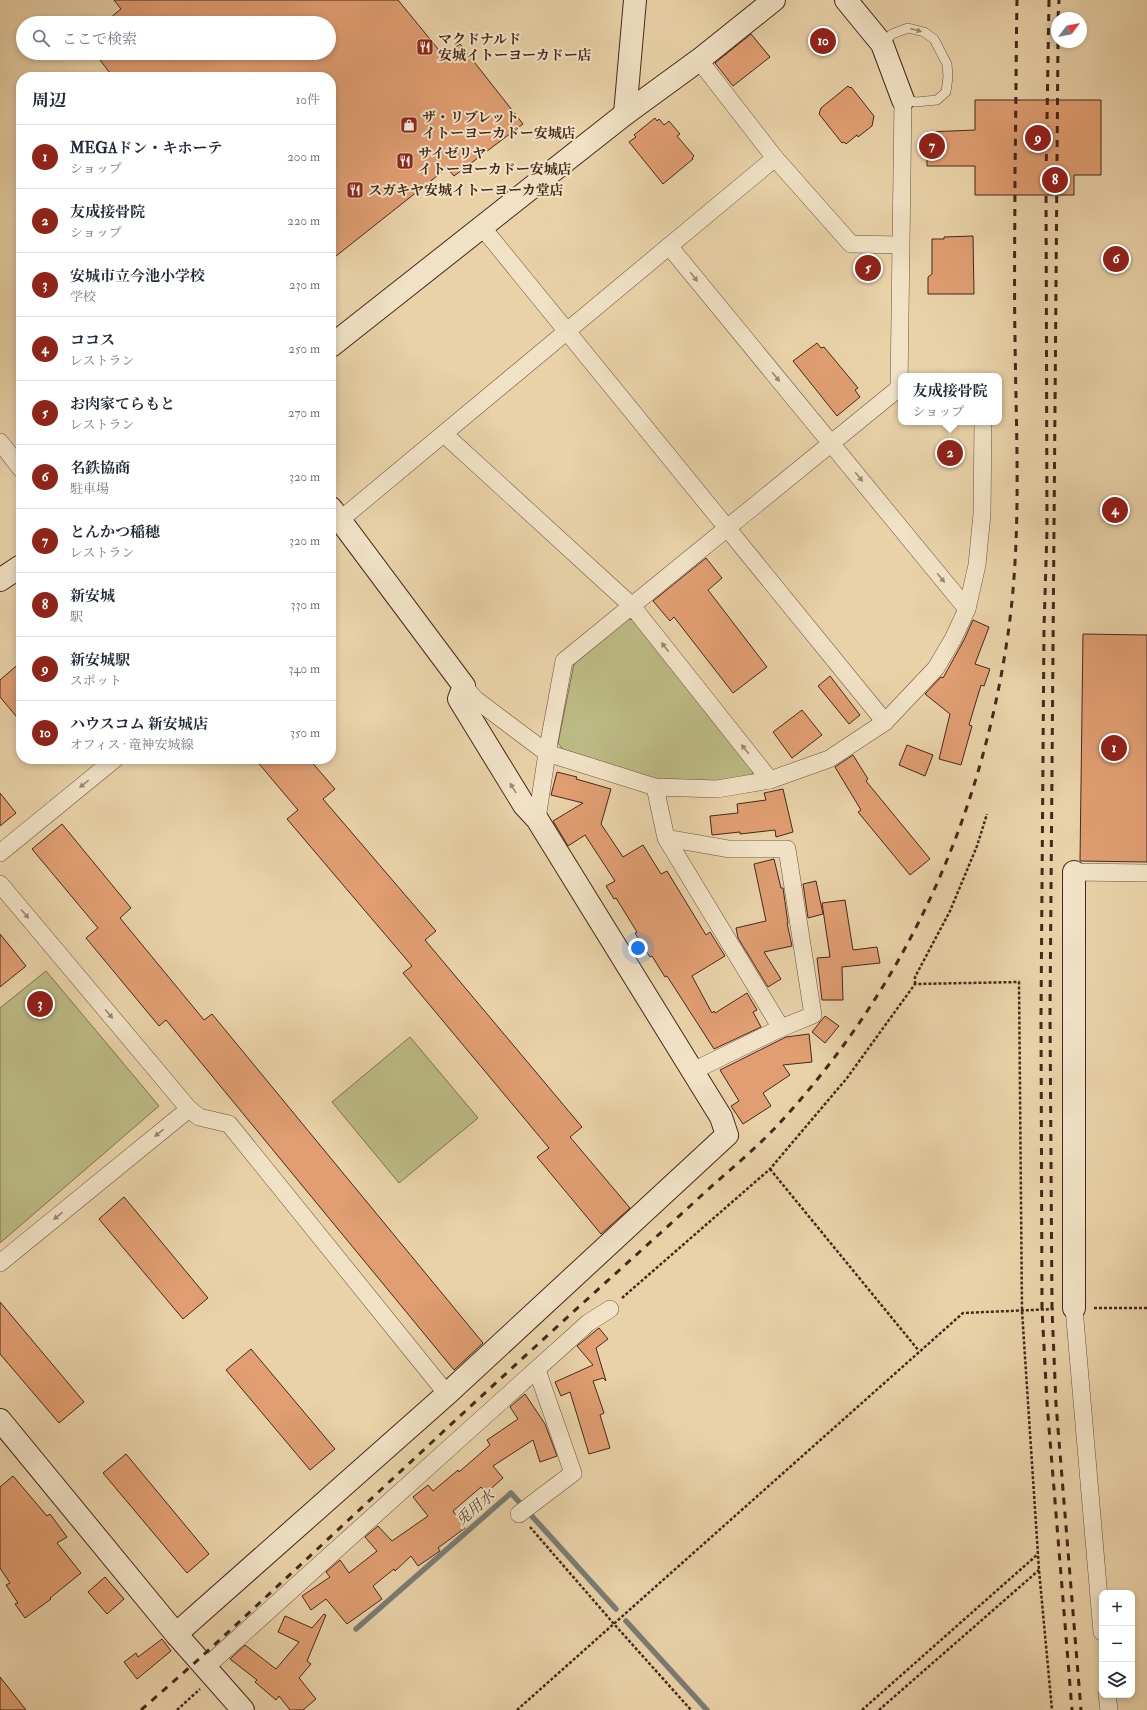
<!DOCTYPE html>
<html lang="ja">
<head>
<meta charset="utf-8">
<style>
  :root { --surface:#fff; --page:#f2f2f3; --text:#1f2937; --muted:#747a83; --line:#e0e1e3; --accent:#8f2418 }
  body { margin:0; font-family:"IM FELL Double Pica","Noto Serif JP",serif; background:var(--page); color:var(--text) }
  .controls { position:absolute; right:12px; bottom:12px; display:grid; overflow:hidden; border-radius:8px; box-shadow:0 2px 6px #0003 }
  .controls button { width:36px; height:36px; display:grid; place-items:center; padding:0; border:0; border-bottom:1px solid var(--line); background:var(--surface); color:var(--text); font:20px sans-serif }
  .compass { position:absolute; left:1051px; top:12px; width:36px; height:36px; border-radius:50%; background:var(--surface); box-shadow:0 2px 6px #0003; rotate:58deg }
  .you { position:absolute; left:638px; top:948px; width:14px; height:14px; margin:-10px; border:3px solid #fff; border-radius:50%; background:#1a73e8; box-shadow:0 0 0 6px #1a73e833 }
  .badge { display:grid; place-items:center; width:26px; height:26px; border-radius:50%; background:var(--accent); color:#fff; font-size:13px; font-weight:700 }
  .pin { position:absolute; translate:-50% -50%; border:2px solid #fff; box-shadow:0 1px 4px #0006 }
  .popup { position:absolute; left:898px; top:373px; width:104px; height:52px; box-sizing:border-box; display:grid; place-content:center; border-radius:8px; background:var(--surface); filter:drop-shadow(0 1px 3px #0005); font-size:13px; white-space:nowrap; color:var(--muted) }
  .popup b { font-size:15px; color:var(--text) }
  .popup::after { content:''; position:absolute; left:50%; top:100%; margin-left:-8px; border:8px solid transparent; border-top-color:var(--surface) }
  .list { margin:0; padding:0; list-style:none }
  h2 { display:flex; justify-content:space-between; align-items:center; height:52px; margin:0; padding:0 16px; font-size:17px }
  h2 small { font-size:13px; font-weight:400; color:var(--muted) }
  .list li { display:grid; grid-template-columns:26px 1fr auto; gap:12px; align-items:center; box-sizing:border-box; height:64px; padding:0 16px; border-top:1px solid var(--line) }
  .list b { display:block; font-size:15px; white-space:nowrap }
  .list p { margin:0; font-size:13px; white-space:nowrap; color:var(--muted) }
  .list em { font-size:13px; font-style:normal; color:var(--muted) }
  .icon { flex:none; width:22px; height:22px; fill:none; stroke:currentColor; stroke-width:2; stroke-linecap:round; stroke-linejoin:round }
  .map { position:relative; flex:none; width:1147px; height:1710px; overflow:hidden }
  .search { position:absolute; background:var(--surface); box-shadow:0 2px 6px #0003; left:16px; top:16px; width:320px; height:44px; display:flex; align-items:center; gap:10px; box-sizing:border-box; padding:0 14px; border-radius:22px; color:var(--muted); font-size:15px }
  .panel { position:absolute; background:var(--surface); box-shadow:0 2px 6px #0003; left:16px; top:72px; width:320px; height:692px; border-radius:16px }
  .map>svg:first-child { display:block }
</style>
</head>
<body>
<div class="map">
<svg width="1147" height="1710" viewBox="0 0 1147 1710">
  <rect width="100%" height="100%" fill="#e9d2a8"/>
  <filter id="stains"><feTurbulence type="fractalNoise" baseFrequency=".005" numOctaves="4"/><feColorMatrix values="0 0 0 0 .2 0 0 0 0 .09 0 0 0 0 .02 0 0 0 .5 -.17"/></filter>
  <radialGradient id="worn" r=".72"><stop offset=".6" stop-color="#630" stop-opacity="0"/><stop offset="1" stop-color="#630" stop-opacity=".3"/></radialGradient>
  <!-- green -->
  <g fill="#bcba84" stroke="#807250">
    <polygon points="628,619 639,621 755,767 751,776 712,781 676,782 648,777 564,751 558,743 574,664"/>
    <polygon points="46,971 159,1106 0,1243 0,1008"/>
    <polygon points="410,1037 478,1118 399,1183 332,1102"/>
  </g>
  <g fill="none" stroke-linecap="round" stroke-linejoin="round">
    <!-- stream -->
    <g stroke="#797d76" stroke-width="5.5">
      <polyline points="626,1621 707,1710"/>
      <polyline points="356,1629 511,1493 616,1609"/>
    </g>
  </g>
  <!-- building -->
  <g fill="#e09e72" stroke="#45291b">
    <polygon points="114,0 398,0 443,55 460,44 523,124 454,176 447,168 331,260 331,77 113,77 100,60 108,53 329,53 329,23 104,23 121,9"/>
    <polygon points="751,34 770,57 733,86 715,63"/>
    <polygon points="848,86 850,88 851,87 874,116 872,126 858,137 857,135 846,144 844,142 842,143 819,114 821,108"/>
    <polygon points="975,100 1101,100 1101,175 1074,175 1074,195 975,195 975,166 927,166 927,132 975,130"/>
    <polygon points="655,118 657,121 659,119 664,125 669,121 680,134 677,136 694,156 692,158 693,159 663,184 629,142 636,137 634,135"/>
    <polygon points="973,236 974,294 928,294 928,277 932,274 932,239 944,239 944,237"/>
    <polygon points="817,343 821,348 824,347 858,388 855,390 860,397 837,416 793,361"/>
    <polygon points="706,558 722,578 708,590 767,667 733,693 674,617 670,621 653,601"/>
    <polygon points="973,620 989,627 975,664 990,669 984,686 981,685 969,725 972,726 961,765 939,759 950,714 925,694 941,677 943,678 964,640"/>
    <polygon points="1083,634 1147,635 1147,862 1080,861"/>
    <polygon points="21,662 21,722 0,697 0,680"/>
    <polygon points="830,676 860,715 849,724 818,686"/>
    <polygon points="802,710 822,735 792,758 773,732"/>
    <polygon points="907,745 933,755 925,776 899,765"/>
    <polygon points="853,755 868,779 866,781 930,859 910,875 858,812 861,810 835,767"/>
    <polygon points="255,759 309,759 335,789 323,799 436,931 425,940 582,1127 570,1137 630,1208 601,1234 537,1157 549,1148 403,973 412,966 287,819 298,810"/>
    <polygon points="557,772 577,777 576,779 611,789 601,824 623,857 643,845 661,874 667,871 706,935 710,932 725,956 692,976 712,1013 714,1011 715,1013 747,993 757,1010 753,1012 761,1027 714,1049 667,976 665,977 652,956 650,957 635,933 637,932 616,898 614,899 606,886 615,881 585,835 568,846 553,821 583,803 551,795"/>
    <polygon points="783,789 793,832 776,837 775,830 740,834 740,832 712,835 710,816 738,813 737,804 766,800 764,793"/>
    <polygon points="0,793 16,813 0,826"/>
    <polygon points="62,824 131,908 120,918 204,1020 212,1014 483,1343 454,1370 166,1020 159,1026 86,938 98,928 32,849"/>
    <polygon points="774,859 781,888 783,888 788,923 787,923 792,946 764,952 781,979 768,987 738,938 736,928 766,921 754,864"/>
    <polygon points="816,881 823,914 808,918 803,884"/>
    <polygon points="845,900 853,950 877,947 880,963 842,967 843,1000 822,1000 817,958 830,957 822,903"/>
    <polygon points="0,934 26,966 0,987"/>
    <polygon points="825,1016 839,1026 825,1043 812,1032"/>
    <polygon points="809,1034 812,1062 783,1065 790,1075 763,1093 771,1106 743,1124 731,1106 739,1101 720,1070 786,1037"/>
    <polygon points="124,1197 208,1298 183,1319 99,1219"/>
    <polygon points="0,1302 84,1402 59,1423 0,1354"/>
    <polygon points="599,1328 608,1339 596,1348 606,1381 603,1378 593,1381 604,1413 600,1415 610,1448 589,1454 570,1392 561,1396 555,1382 593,1365 577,1346"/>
    <polygon points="251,1349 335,1449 310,1470 226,1370"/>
    <polygon points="525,1394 545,1424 557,1456 540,1462 533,1440 493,1466 503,1478 486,1493 481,1487 453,1511 465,1528 438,1548 440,1551 418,1566 411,1556 395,1571 394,1569 373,1586 382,1599 347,1624 326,1599 311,1610 302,1596 330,1577 326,1572 340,1560 349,1573 377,1551 365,1537 378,1526 392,1541 428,1516 413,1497 428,1485 433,1491 458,1470 459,1472 490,1445 487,1440 518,1419 510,1407"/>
    <polygon points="126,1454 209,1554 187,1573 103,1473"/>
    <polygon points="13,1476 47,1516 50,1514 67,1537 57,1543 81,1573 50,1598 51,1599 25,1618 15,1604 18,1603 6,1585 10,1583 0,1568 0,1487"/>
    <polygon points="105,1577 124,1599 107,1614 88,1592"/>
    <polygon points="324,1614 326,1615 307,1661 311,1664 299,1678 316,1699 303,1710 290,1710 279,1696 276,1700 255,1682 257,1680 230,1659 245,1645 276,1669 299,1642 278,1632 285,1616 312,1628"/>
    <polygon points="162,1639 171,1651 137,1679 124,1662 136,1653 138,1657"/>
    <polygon points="0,1677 26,1710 0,1710"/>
  </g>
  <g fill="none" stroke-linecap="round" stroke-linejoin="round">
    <!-- lane casing -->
    <g stroke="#6e533e" stroke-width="10">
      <polyline id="lane" points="882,44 892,34 908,28 924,32 934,39 947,64 948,77 946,92 937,100 916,102 903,100"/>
    </g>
    <!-- street casing -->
    <g stroke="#6e533e" stroke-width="18">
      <g id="street">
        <polyline points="699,60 775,158 851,244 900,245"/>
        <polyline points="482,227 885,722"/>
        <polyline points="669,246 967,609"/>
        <polyline points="899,388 903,100"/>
        <polyline points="444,434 632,606 770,780"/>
        <polyline points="0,442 21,469"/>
        <polyline points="340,520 775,158"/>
        <polyline points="464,686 475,699 547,753 655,787 717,789 770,780 829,759 885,722 936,668 953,639 967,609 977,565 982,514 983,422"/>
        <polyline points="655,787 666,838 781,1028 813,1015 787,849 729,849 666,838"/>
        <polyline points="537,819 547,753 564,661 899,388"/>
        <polyline points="0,853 115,759"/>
        <polyline points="1074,872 1147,873"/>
        <polyline points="0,884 189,1109 199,1117 229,1124 447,1394"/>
        <polyline points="693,1071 781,1028"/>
        <polyline points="0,1263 189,1109"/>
        <polyline points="1074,1308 1102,1632"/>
        <polyline points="519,1514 573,1473 537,1370"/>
        <polyline points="206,1667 588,1323 610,1309"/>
        <polyline points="1107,1695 1109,1710"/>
      </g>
    </g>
    <!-- secondary casing -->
    <g stroke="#45291b" stroke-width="24">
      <g id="secondary">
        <polyline points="846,0 882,44 903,100"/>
        <polyline points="625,114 635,0"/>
        <polyline points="331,346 625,114 699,60 774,0"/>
        <polyline points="0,580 21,566"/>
        <polyline points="1074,872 1074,1308"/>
        <polyline points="0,1420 176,1634 243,1710"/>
        <polyline points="176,1634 447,1394 727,1135 721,1117 537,819 524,805 459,699 464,686 331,508"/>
      </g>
    </g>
    <!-- path -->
    <g stroke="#45291b" stroke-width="2.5" stroke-dasharray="3 2" stroke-linecap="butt">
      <polyline points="915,984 915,977 950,911 977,846 987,814"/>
      <polyline points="770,1169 919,1351"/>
      <polyline points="622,1298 770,1169 847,1078 915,984 1019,982 1022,1311 1039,1570 1052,1710"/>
      <polyline points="1094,1308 1147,1308"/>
      <polyline points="530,1527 614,1624 691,1710"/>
      <polyline points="177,1710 200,1689"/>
      <polyline points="517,1710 963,1313 1055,1309"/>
      <polyline points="862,1710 1038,1554"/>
      <polyline points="879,1710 1039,1570"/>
    </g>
    <!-- lane -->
    <use href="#lane" stroke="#f1e2c6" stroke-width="9"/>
    <!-- street -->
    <use href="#street" stroke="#f1e2c6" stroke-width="17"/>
    <!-- secondary -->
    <use href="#secondary" stroke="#f1e2c6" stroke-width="22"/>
    <!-- rail -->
    <g stroke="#45291b" stroke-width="3" stroke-dasharray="7 7" stroke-linecap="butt">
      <polyline points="1049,0 1046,180 1047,530 1044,627 1041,1016 1042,1309 1047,1403 1072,1710"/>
      <polyline points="1058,18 1059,0"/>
      <polyline points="1058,42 1050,1013 1052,1309 1056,1404 1081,1710"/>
      <path d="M 141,1710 L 199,1659 C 316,1551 431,1442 548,1335 C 599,1288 651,1242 702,1195 C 726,1173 752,1152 775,1128 C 904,990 981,821 1008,634 C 1022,536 1016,436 1015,337 C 1014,281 1015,225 1015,169 C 1016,112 1016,56 1017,0"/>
    </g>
  </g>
  <!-- one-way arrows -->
  <defs><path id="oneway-solid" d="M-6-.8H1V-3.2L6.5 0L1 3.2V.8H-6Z"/></defs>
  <g fill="#9b8670">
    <use href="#oneway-solid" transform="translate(916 30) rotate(15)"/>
    <use href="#oneway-solid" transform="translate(694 277) rotate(51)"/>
    <use href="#oneway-solid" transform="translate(776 377) rotate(51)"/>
    <use href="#oneway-solid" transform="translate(859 477) rotate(51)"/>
    <use href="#oneway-solid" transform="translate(941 578) rotate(51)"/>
    <use href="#oneway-solid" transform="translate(665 647) rotate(-128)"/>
    <use href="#oneway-solid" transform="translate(745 749) rotate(-128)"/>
    <use href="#oneway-solid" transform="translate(84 784) rotate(141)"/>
    <use href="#oneway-solid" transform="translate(513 788) rotate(-122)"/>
    <use href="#oneway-solid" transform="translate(25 914) rotate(50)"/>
    <use href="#oneway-solid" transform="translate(109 1014) rotate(50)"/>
    <use href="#oneway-solid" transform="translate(159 1133) rotate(141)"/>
    <use href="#oneway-solid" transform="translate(58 1216) rotate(141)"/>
  </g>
  <!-- icons -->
  <defs>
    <g id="restaurant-square" transform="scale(0.9)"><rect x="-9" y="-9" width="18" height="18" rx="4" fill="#8f2418" stroke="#f1e2c6"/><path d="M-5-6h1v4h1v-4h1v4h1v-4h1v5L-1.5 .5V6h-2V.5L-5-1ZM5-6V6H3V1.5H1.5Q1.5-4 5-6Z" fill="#fff"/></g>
    <g id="shop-square" transform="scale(0.9)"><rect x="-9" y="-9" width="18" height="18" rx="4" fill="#8f2418" stroke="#f1e2c6"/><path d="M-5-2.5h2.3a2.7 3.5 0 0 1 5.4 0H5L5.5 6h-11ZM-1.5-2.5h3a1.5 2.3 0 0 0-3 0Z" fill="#fff"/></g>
  </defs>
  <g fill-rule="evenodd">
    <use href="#restaurant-square" x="425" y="47"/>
    <use href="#shop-square" x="409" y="125"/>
    <use href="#restaurant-square" x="405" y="161"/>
    <use href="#restaurant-square" x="355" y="190"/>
  </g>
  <g text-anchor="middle" stroke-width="4" stroke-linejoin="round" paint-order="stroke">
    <!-- poi labels -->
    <g font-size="14" font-weight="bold" fill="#45291b" stroke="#f1e2c6" text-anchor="start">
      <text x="438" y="44">マクドナルド<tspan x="438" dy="16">安城イトーヨーカドー店</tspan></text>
      <text x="422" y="122">ザ・リブレット<tspan x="422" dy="16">イトーヨーカドー安城店</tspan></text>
      <text x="418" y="158">サイゼリヤ<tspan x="418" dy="16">イトーヨーカドー安城店</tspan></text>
      <text x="368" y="195">スガキヤ安城イトーヨーカ堂店</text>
    </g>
    <!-- water labels -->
    <g font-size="15" font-style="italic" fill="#564539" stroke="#f1e2c6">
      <text transform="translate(475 1508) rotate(-41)" y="5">兎用水</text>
    </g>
  </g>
  <rect width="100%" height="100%" filter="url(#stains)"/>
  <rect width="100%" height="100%" fill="url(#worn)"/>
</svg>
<div class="controls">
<button>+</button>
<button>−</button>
<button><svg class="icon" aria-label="layers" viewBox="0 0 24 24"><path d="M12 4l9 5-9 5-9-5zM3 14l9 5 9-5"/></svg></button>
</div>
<svg class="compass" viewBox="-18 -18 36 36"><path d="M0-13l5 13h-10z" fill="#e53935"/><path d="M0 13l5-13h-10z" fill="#747a83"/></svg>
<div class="you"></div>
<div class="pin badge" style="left:1114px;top:748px">1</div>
<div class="pin badge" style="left:950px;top:453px">2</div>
<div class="popup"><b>友成接骨院</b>ショップ</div>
<div class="pin badge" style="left:40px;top:1004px">3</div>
<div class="pin badge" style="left:1115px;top:510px">4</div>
<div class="pin badge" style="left:868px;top:268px">5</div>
<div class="pin badge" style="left:1116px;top:259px">6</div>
<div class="pin badge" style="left:932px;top:146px">7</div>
<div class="pin badge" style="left:1055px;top:180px">8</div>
<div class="pin badge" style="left:1038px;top:138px">9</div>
<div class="pin badge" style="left:823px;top:41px">10</div>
<div class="search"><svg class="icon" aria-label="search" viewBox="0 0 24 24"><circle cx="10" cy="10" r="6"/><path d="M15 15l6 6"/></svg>ここで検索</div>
<section class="panel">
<h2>周辺<small>10件</small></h2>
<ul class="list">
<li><span class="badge">1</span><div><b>MEGAドン・キホーテ</b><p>ショップ</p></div><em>200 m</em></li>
<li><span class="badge">2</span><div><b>友成接骨院</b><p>ショップ</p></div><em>220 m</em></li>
<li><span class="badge">3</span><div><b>安城市立今池小学校</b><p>学校</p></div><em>230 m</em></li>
<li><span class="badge">4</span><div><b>ココス</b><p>レストラン</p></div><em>250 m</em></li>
<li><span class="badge">5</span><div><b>お肉家てらもと</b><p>レストラン</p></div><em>270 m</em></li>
<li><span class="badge">6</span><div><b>名鉄協商</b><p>駐車場</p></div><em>320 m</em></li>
<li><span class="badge">7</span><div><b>とんかつ稲穂</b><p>レストラン</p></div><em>320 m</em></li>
<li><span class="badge">8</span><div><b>新安城</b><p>駅</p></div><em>330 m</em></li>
<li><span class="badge">9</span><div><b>新安城駅</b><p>スポット</p></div><em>340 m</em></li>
<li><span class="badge">10</span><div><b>ハウスコム 新安城店</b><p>オフィス · 竜神安城線</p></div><em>350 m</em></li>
</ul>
</section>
</div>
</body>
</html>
